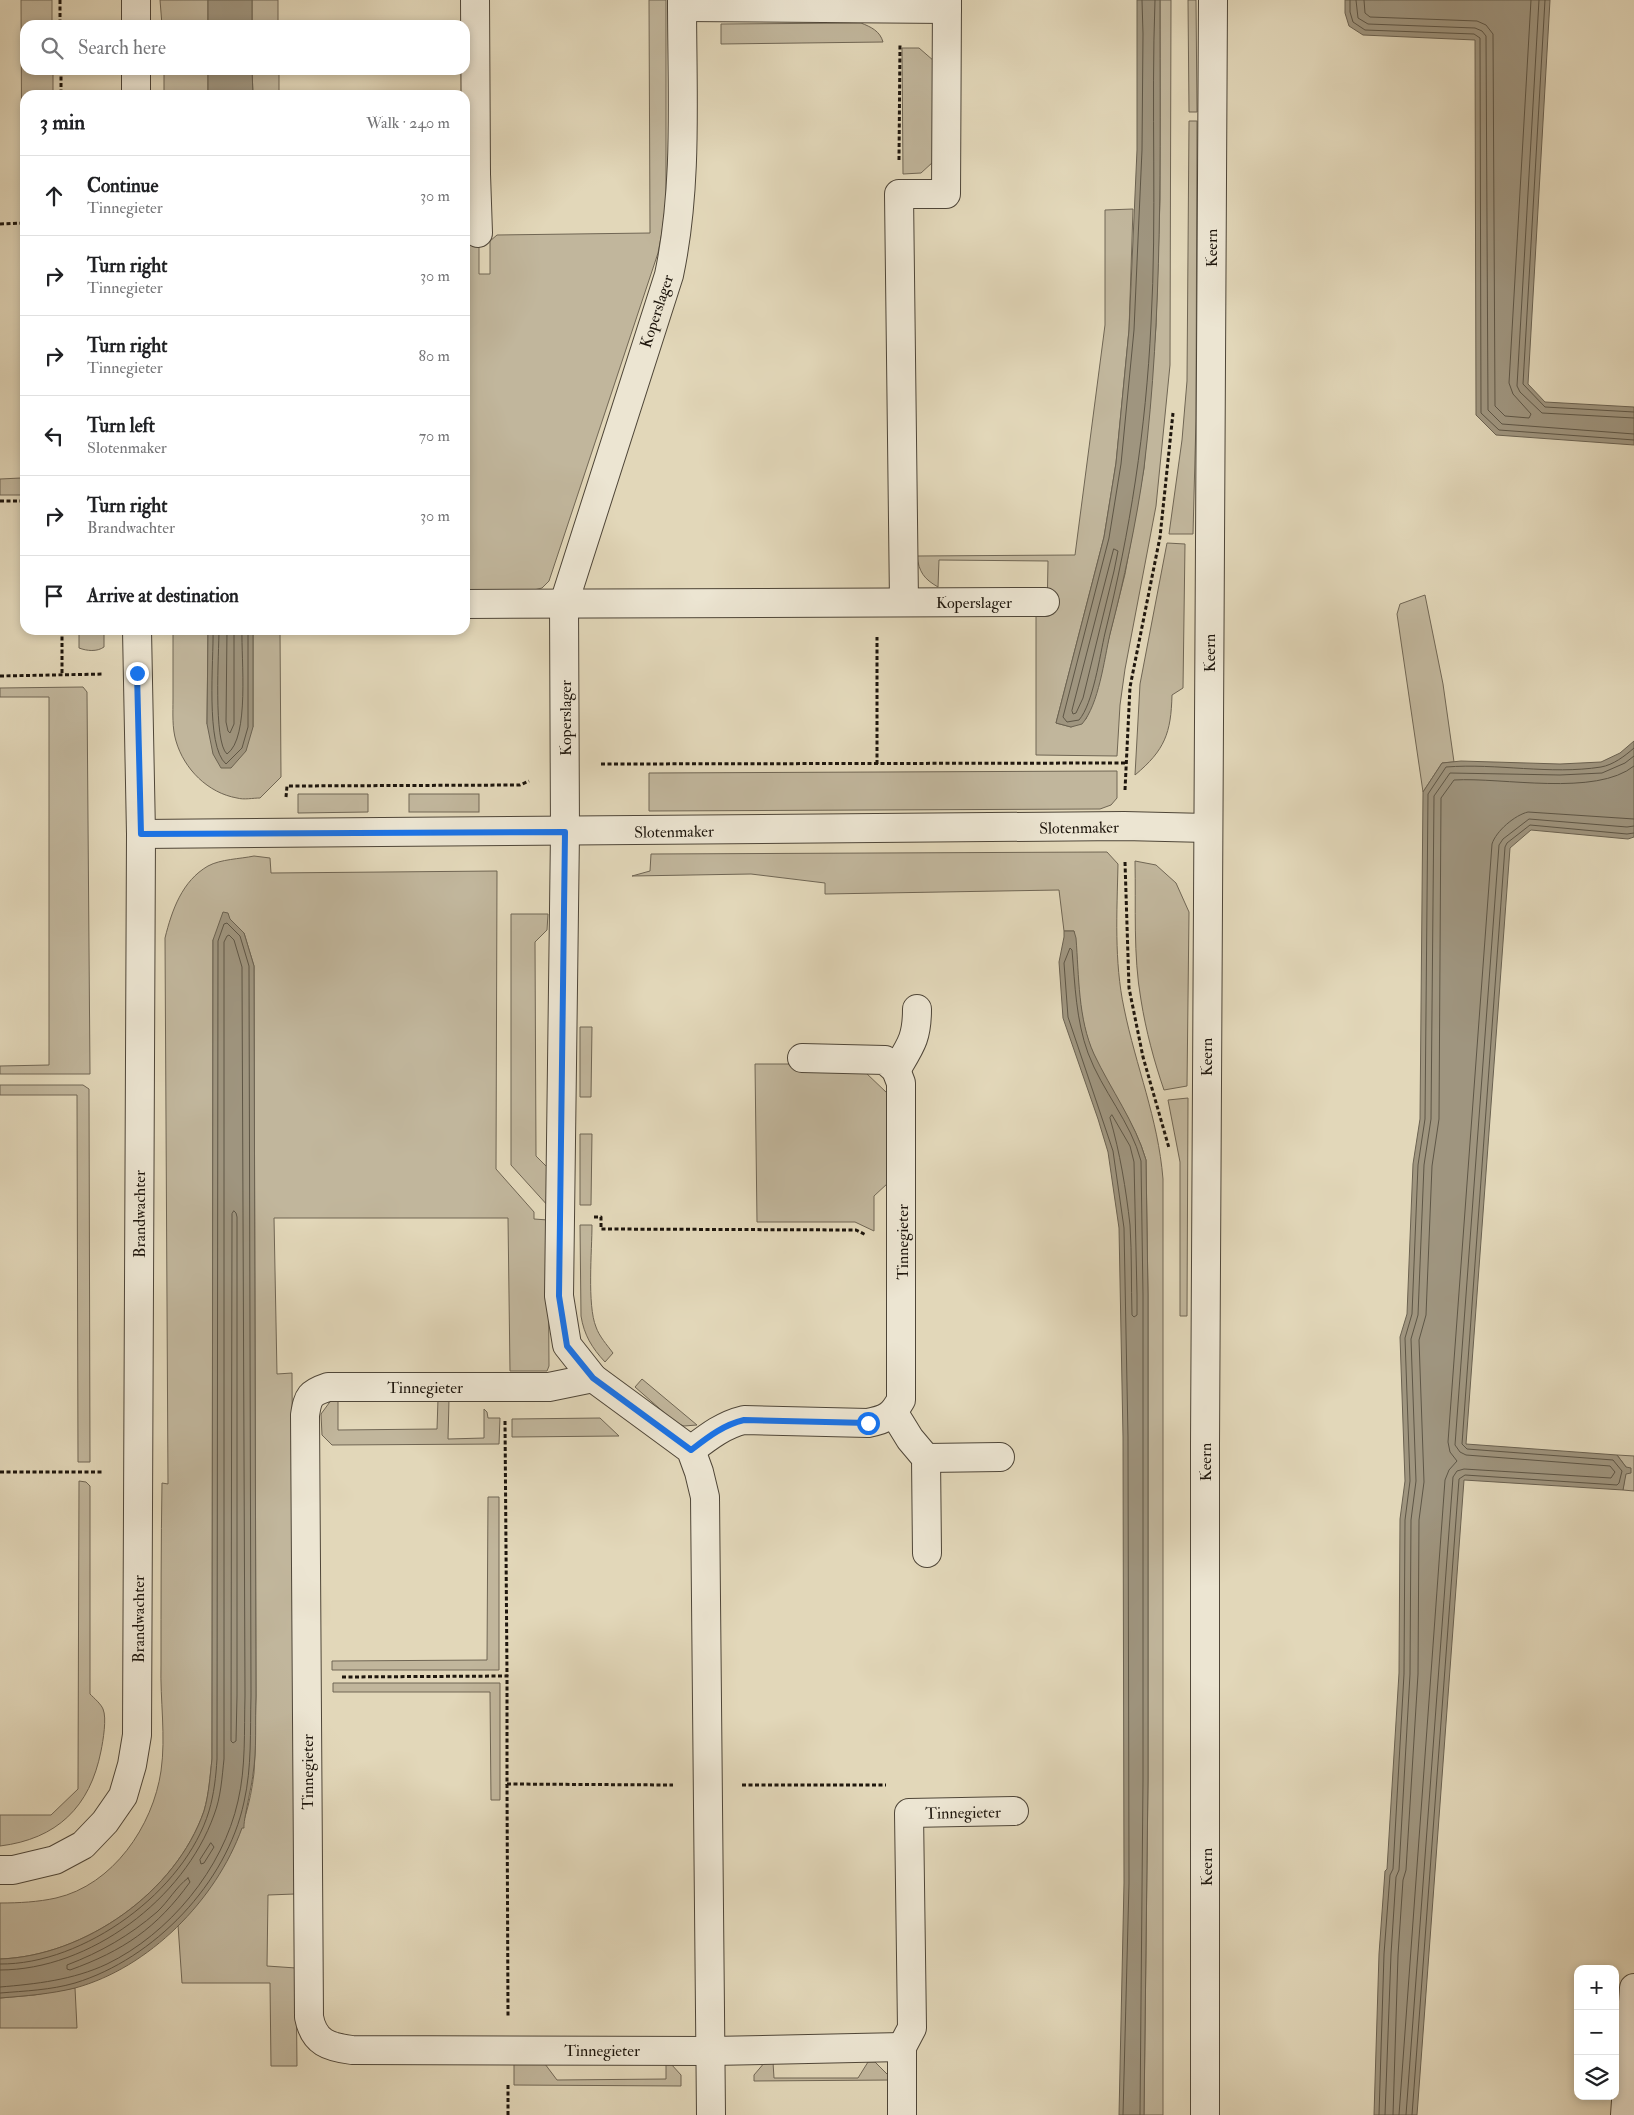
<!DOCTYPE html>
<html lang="en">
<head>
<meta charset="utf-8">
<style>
  :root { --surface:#fff; --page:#f2f2f2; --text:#202124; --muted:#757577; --line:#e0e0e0 }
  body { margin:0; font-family:"IM FELL Double Pica",serif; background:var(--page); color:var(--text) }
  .controls { position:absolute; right:15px; bottom:15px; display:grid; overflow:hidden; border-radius:10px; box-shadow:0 2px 8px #0003 }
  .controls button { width:45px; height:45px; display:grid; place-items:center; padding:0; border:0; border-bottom:1px solid var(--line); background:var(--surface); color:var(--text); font:25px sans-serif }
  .stop { position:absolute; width:15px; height:15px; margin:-11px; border:4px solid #1a73e8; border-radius:50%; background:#fff }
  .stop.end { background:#1a73e8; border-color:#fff; box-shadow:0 1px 5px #0008 }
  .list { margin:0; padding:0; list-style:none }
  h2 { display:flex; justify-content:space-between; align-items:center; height:65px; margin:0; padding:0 20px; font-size:21px }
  h2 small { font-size:16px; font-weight:400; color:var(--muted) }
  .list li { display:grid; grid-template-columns:32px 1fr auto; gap:15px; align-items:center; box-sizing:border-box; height:80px; padding:0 20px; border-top:1px solid var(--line) }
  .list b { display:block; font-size:19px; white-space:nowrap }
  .list p { margin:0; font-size:16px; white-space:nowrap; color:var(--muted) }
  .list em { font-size:16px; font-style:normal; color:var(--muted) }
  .icon { flex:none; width:28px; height:28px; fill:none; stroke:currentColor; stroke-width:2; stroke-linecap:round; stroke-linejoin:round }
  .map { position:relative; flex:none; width:1634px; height:2115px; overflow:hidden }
  .search { position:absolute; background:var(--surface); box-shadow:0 2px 8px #0003; left:20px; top:20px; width:450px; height:55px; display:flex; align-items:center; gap:12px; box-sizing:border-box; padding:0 18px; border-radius:15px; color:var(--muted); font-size:19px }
  .panel { position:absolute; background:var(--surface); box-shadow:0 2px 8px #0003; left:20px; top:90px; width:450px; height:545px; border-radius:15px }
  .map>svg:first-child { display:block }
</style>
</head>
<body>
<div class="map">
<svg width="1634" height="2115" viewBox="0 0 1634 2115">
  <rect width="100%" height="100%" fill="#e2d7b9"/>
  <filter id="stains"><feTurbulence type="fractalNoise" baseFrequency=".004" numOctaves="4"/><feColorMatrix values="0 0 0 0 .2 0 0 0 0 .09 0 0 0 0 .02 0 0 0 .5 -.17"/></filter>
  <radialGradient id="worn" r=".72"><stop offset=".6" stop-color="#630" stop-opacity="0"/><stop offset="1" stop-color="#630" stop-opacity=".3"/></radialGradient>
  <!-- green -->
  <g fill="#c1b69c" stroke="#706654">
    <polygon points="21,0 52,0 52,25 25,25 25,70 53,70 53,95 25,95 25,214 22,214"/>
    <polygon points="160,0 208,0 208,25 162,25"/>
    <rect x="252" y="0" width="26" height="25"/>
    <polygon points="649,0 666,0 666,201 662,232 658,253 549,581 542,588 534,590 465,590 465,242 479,242 479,274 490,274 490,241 497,235 650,233"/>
    <path d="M 1160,0 L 1171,0 L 1170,365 L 1156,506 L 1125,669 L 1120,705 L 1117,756 L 1036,755 L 1036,615 L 1047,616 L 1048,561 L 939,560 L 938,587 C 924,579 919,572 917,556 L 1075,555 L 1105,325 L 1105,210 L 1133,209 L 1129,330 L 1116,463 L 1104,537 L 1056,723 L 1071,727 L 1086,719 L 1093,701 L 1125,574 L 1144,468 L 1156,326 L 1160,199 Z"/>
    <polygon points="1188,0 1196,0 1197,112 1189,112"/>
    <path d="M 861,23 C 871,27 880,31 883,42 L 721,44 L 721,24 Z"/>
    <polygon points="902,48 919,48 934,61 933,162 921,173 903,174"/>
    <rect x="164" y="70" width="44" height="25"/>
    <polygon points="252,70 279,70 279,95 253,95"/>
    <polygon points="1189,121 1197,121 1196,419 1193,534 1169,534 1182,440 1187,381"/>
    <polygon points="21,231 25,231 25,495 0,495 0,479 21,478"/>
    <path d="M 1167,543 L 1185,544 L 1183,688 L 1172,695 C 1171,733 1165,750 1135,775 L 1140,684 Z"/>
    <polygon points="1425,595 1443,684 1454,762 1442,763 1423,792 1397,614 1400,604"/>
    <path d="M 79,630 L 104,630 L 104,647 C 97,652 87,651 79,648 Z"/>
    <path d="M 173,630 L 208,630 L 207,724 L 253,727 L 253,630 L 280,630 L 281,777 L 260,798 C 253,798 244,800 237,798 C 208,793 184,769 176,741 C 172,728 173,713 173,699 C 173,676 173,653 173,630 Z"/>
    <polygon points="83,687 87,692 90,1074 0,1074 0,1066 49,1065 49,697 0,697 0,688"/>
    <polygon points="1117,771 1117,798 1111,805 1100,809 649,811 649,773"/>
    <polygon points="368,794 368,812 298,813 298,794"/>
    <rect x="409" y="794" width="70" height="18"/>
    <path d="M 1107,852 L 1118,864 C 1117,912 1114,961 1124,1008 C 1136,1067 1158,1118 1163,1179 L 1163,2115 L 1144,2115 L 1148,1780 L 1148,1295 L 1146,1160 C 1135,1121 1109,1090 1093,1053 C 1077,1016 1078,971 1074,931 L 1064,931 L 1059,890 L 825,894 L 825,883 L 751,874 L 632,876 L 650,871 L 651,854 Z"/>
    <path d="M 254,856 L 270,858 L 271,873 L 497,871 L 496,1169 L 534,1212 L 534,1219 L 548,1220 L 549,1366 L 547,1371 L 510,1371 L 508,1218 L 274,1218 L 277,1374 L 292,1373 L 295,1894 L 268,1895 L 267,1966 L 296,1968 L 297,2066 L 271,2066 L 270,1983 L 182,1983 L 178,1925 C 220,1880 247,1835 254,1773 C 256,1748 255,1721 256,1696 L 254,966 L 244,933 L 230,919 L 213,940 L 212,1759 C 210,1776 209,1794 204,1811 C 176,1892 85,1956 0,1959 L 0,1903 C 19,1903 38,1902 56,1898 C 113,1885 153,1826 161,1771 C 166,1736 160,1700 161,1665 C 161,1604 161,1544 162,1483 L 168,1484 L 165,938 C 172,910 182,881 208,866 C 221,859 240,859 254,856 Z"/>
    <path d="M 1135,861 L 1156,865 L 1176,883 L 1189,912 L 1187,1086 L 1164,1090 C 1154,1061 1146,1031 1141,1000 C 1133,955 1136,907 1135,861 Z"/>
    <polygon points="511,914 548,914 547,930 535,942 536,1156 548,1168 549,1207 511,1165"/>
    <polygon points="580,1027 592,1027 591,1097 580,1097"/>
    <polygon points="755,1064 790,1064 865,1072 887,1093 888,1183 874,1196 874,1231 855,1222 757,1222"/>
    <polygon points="0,1085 83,1085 89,1089 90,1462 78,1462 77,1095 0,1095"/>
    <polygon points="1188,1098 1187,1316 1180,1316 1180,1162 1168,1100"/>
    <polygon points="580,1134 592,1134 591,1205 580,1205"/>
    <path d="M 580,1225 L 592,1225 C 592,1250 587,1305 596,1327 C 599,1336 607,1345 613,1353 L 605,1362 C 592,1348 584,1335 581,1316 Z"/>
    <polygon points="642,1379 697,1425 684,1426 676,1423 635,1387"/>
    <polygon points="332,1399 338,1399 338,1430 437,1429 438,1399 449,1399 448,1439 484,1438 484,1409 487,1412 488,1418 500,1418 499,1444 332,1445 322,1435 321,1414"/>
    <polygon points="600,1418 619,1436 512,1437 512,1419"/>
    <polygon points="1617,1455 1634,1456 1634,1491 1623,1490 1626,1467"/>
    <path d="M 79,1481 L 86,1482 L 90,1486 L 90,1694 C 94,1698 101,1704 103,1709 C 107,1718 103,1741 101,1751 C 90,1807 57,1839 0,1846 L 0,1815 L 51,1815 L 78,1789 Z"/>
    <polygon points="488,1497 499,1497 499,1670 332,1670 332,1661 487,1660"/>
    <polygon points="333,1683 500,1683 500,1800 491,1800 490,1692 333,1692"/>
    <polygon points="75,1988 77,2028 0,2028 0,1998 34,1995"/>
    <polygon points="765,2062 773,2062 774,2078 858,2078 868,2062 875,2062 893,2080 754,2081 754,2075"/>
    <polygon points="514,2064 545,2064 557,2080 666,2079 666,2064 671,2064 681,2075 681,2086 514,2085"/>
  </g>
  <!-- water -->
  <g fill="#9f957f" stroke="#6b6251">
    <rect x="208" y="0" width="44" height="25"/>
    <path d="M 1137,0 L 1160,0 C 1160,156 1163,313 1144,468 C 1136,524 1124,580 1110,634 C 1104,660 1099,704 1082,724 L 1071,727 L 1056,723 L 1104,537 L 1116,463 L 1129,330 L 1137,150 Z"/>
    <polygon points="1345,0 1550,0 1528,384 1545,402 1634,407 1634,445 1496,435 1476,415 1475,40 1363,35 1349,26 1345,13"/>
    <polygon points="208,70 252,70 253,95 208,95"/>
    <polygon points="208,630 253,630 253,727 246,751 231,768 221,768 213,754 207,724"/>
    <polygon points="1634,741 1634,837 1628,839 1531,830 1510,848 1466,1444 1617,1455 1626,1467 1631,1468 1631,1473 1626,1474 1623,1490 1464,1480 1417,2115 1374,2115 1379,1954 1385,1871 1387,1869 1399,1673 1400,1519 1405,1481 1400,1337 1407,1314 1413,1164 1420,1119 1423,792 1442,763 1461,761 1560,764 1601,762 1620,753"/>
    <path d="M 223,912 L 228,913 L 230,919 L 244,933 L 254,966 L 256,1696 C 255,1722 257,1749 253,1774 C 252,1786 243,1821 244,1828 L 242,1828 C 216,1900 149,1968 75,1988 C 51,1994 25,1996 0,1998 L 0,1959 C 85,1956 176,1892 204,1811 C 209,1794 210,1776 212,1759 L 213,940 Z"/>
    <path d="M 1064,931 L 1074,931 L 1076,938 C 1079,976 1078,1019 1094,1054 C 1111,1090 1135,1122 1146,1160 L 1148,1295 L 1148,1780 L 1144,2115 L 1119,2115 L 1124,1883 L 1123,1437 L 1119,1228 L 1108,1152 L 1098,1119 L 1063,1018 L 1059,962 L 1064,937 Z"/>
  </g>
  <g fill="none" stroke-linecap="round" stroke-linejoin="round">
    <!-- shore -->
    <g stroke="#5e5646" stroke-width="1">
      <path d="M 1142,0 L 1143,34 L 1142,150 L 1134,330 L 1121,464 L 1109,538 L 1063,717 L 1067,722 L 1079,720 C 1093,704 1100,655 1105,633 C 1130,532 1146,429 1151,324 C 1157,216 1151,108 1155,0"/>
      <polyline points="1350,0 1350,12 1353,22 1365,30 1474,34 1480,38 1481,413 1499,430 1634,440"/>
      <polyline points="1356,0 1358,18 1368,24 1475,28 1482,31 1486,36 1488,410 1502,424 1634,434"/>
      <polyline points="1364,0 1365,13 1370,17 1477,21 1486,25 1493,34 1495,406 1505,416 1529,418 1531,414 1513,394 1509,383 1531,0"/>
      <polyline points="1539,0 1517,386 1520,392 1542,413 1634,418"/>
      <polyline points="1545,0 1523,384 1545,407 1634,412"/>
      <polygon points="1114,549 1118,551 1114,571 1083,698 1076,713 1073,714 1072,711"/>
      <path d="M 213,630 C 214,659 205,746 226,764 L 242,748 L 248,727 L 248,630"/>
      <path d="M 219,630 C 219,652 213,742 227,754 C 250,738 241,658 242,630"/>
      <polyline points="227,630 226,722 228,731 230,733 234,724 234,630"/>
      <path d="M 1112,1115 L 1130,1146 L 1134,1162 L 1137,1295 L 1137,1315 L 1134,1317 L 1132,1315 C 1131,1285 1132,1255 1130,1225 C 1126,1189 1120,1153 1110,1118 Z"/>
      <polygon points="234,1211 236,1213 237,1217 237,1696 236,1741 233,1743 231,1741 232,1214"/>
      <polygon points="211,1843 214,1847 204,1863 201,1864 200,1860"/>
      <path d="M 188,1878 L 190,1882 C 157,1928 123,1951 70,1970 L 67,1969 L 67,1965 C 101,1952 129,1936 157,1912 C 168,1902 176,1887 188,1878 Z"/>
      <path d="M 0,1964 C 84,1965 185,1891 209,1811 C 214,1794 216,1776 217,1759 L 218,941 L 224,924 L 227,923 L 240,936 L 249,966 L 251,1696 C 250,1731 252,1767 244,1802 C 227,1883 154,1959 75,1983 C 51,1990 25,1991 0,1993"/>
      <path d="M 0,1970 C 90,1970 184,1899 214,1815 C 221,1797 222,1777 224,1759 L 224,942 L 227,936 L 229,935 L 234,940 L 242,967 L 245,1696 C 244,1731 246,1767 238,1801 C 223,1869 169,1934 107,1964 C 73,1980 36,1984 0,1987"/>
      <path d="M 1123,2115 L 1129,1883 L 1128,1437 L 1124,1228 L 1113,1151 L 1068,1017 L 1064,963 L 1070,948 L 1072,950 C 1075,985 1076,1020 1088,1053 C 1102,1091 1131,1122 1141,1161 L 1143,1295 L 1143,1780 L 1140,2115"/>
      <path d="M 1379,2115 L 1384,1954 L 1390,1875 L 1393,1869 L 1404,1674 L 1405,1520 L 1410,1481 L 1405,1338 L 1412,1314 L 1418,1165 L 1425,1119 L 1428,794 L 1446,767 C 1497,763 1550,775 1601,767 C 1613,765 1625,756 1634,748"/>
      <polyline points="1385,2115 1391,1954 1396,1877 1399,1870 1410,1674 1411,1520 1416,1481 1411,1339 1418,1315 1424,1165 1431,1119 1434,796 1450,773 1560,775 1602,773 1625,763 1634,756"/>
      <path d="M 1393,2115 L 1398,1955 L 1403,1880 L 1406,1870 L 1418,1674 L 1419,1520 L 1424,1482 L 1419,1340 L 1426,1315 L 1432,1166 L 1439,1119 L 1441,798 L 1454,780 C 1502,777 1596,797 1634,766"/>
      <path d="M 1399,2115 L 1445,1480 L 1449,1470 L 1457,1461 L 1450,1452 L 1448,1442 L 1492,844 C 1496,831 1515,815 1528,812 L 1634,819"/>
      <polyline points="1406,2115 1453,1477 1457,1471 1464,1469 1611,1478 1615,1472 1610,1466 1466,1455 1460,1452 1455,1445 1499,845 1503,839 1529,819 1627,827 1634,826"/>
      <polyline points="1412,2115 1459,1479 1465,1475 1617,1485 1619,1483 1622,1471 1613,1460 1467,1449 1462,1444 1505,847 1507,843 1530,825 1627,834 1634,833"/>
    </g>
    <!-- minor casing -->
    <g stroke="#4f4638" stroke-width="30">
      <g id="minor">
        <path d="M 682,0 C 682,92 688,186 669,275 L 564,603 L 565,832 L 559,1296 L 567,1345 L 593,1378 L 691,1450 L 699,1472 L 705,1497 L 711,2115"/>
        <polyline points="682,7 947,9"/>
        <polyline points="465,174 476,174 475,0"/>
        <polyline points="476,174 478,233"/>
        <polyline points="904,602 899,194 946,194 947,0"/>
        <polyline points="465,604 1045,602"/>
        <path d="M 896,1070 C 911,1045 917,1038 917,1009"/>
        <path d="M 593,1378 L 549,1387 L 328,1387 C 310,1393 308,1396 305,1415 L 309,2017 C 314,2043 329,2047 352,2050 L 711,2051 L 902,2047"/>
        <polyline points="894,1413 910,1439 926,1458 927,1553"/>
        <path d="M 691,1450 C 708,1437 723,1425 744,1420 L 868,1423 C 887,1419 892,1416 901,1400 L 901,1083 L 896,1070 L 885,1060 L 802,1058"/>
        <polyline points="926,1458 1000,1457"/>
        <polyline points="902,2115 902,2047 912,2028 909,1813 1014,1811"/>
        <polyline points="1625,2115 1634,1988"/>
      </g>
    </g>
    <!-- tertiary casing -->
    <g stroke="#4f4638" stroke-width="30">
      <g id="tertiary">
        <polyline points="136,0 136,25"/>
        <polyline points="136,70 136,95"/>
        <polyline points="141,834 1124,826 1207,828"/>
        <polyline points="0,1870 13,1870 55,1860 83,1845 105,1822 123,1796 132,1765 137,1735 141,834 137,630"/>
        <polyline points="1205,2115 1205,1444 1213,0"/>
      </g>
    </g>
    <!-- path -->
    <g stroke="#1e160d" stroke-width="3" stroke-dasharray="4 2.5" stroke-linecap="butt">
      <polyline points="60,0 60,25"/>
      <polyline points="61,70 61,95"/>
      <polyline points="899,160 900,44"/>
      <polyline points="0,224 25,223"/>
      <polyline points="0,501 25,501"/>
      <polyline points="62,630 62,675"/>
      <polyline points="0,676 104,674"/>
      <polyline points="601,764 1125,763"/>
      <polyline points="877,764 877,637"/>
      <polyline points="1125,790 1130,687 1160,537 1173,413"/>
      <polyline points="286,797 287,786 520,785 529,781"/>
      <polyline points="1125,862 1129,988 1143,1057 1169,1148"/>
      <polyline points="594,1217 601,1217 601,1229 856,1230 866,1235"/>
      <polyline points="505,1421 507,1676"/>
      <polyline points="0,1472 102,1472"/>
      <polyline points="342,1677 507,1676 507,1784 673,1785"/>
      <polyline points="507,1784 508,2016"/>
      <polyline points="742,1785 886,1785"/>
      <polyline points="508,2115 508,2085"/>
    </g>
    <!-- minor -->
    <use href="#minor" stroke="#ece5d2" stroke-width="28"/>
    <!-- tertiary -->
    <use href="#tertiary" stroke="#ece5d2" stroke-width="28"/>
  </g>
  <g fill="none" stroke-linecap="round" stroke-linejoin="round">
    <!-- route -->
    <path stroke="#1a73e8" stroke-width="6" d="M 137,673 L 141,834 L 565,832 L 559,1296 L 567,1346 L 593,1378 L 691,1450 C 708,1437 723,1425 744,1420 L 868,1423"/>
  </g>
  <g text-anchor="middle" stroke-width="4" stroke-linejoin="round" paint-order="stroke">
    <!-- street labels -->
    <g font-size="16" fill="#1e160d" stroke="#ece5d2">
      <text transform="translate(1211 248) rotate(-90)" y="6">Keern</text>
      <text transform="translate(656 311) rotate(-72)" y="6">Koperslager</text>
      <text x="974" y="608">Koperslager</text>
      <text transform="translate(1209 653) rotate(-90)" y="6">Keern</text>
      <text transform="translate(565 718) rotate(-90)" y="6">Koperslager</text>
      <text transform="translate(1079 827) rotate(-1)" y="6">Slotenmaker</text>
      <text transform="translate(674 831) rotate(-1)" y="6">Slotenmaker</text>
      <text transform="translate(1206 1057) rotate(-90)" y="6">Keern</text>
      <text transform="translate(139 1214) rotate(-90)" y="6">Brandwachter</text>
      <text transform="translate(902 1242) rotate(-90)" y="6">Tinnegieter</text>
      <text x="425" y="1393">Tinnegieter</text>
      <text transform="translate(1205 1462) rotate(-90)" y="6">Keern</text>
      <text transform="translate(138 1619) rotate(-90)" y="6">Brandwachter</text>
      <text transform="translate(307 1772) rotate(-90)" y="6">Tinnegieter</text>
      <text transform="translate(963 1812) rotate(-1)" y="6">Tinnegieter</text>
      <text transform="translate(1206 1867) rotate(-90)" y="6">Keern</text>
      <text x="602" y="2056">Tinnegieter</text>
    </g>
  </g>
  <rect width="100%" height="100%" filter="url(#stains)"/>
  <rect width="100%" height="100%" fill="url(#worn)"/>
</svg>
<div class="controls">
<button>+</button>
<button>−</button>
<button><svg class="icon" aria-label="layers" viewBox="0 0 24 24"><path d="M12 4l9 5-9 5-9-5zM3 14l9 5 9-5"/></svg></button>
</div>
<div class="stop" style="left:868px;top:1423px"></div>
<div class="stop end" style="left:137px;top:673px"></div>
<div class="search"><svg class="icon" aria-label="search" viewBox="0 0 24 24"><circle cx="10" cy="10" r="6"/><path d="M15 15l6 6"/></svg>Search here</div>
<section class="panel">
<h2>3 min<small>Walk · 240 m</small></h2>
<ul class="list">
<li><svg class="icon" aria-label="ahead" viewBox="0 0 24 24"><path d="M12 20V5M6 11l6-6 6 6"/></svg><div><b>Continue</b><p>Tinnegieter</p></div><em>30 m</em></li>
<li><svg class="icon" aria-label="right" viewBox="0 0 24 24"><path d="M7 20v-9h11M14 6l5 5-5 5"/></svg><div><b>Turn right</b><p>Tinnegieter</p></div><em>30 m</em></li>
<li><svg class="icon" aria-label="right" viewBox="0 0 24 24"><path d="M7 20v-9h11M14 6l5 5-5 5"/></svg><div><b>Turn right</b><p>Tinnegieter</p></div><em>80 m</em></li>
<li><svg class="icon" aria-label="left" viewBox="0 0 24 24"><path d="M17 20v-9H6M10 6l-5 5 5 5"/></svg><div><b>Turn left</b><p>Slotenmaker</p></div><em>70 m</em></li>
<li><svg class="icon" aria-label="right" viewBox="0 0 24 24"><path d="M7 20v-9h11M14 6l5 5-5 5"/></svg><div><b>Turn right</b><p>Brandwachter</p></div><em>30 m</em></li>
<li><svg class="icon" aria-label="arrive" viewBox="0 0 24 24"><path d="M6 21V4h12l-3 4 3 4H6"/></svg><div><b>Arrive at destination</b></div></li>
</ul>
</section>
</div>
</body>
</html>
